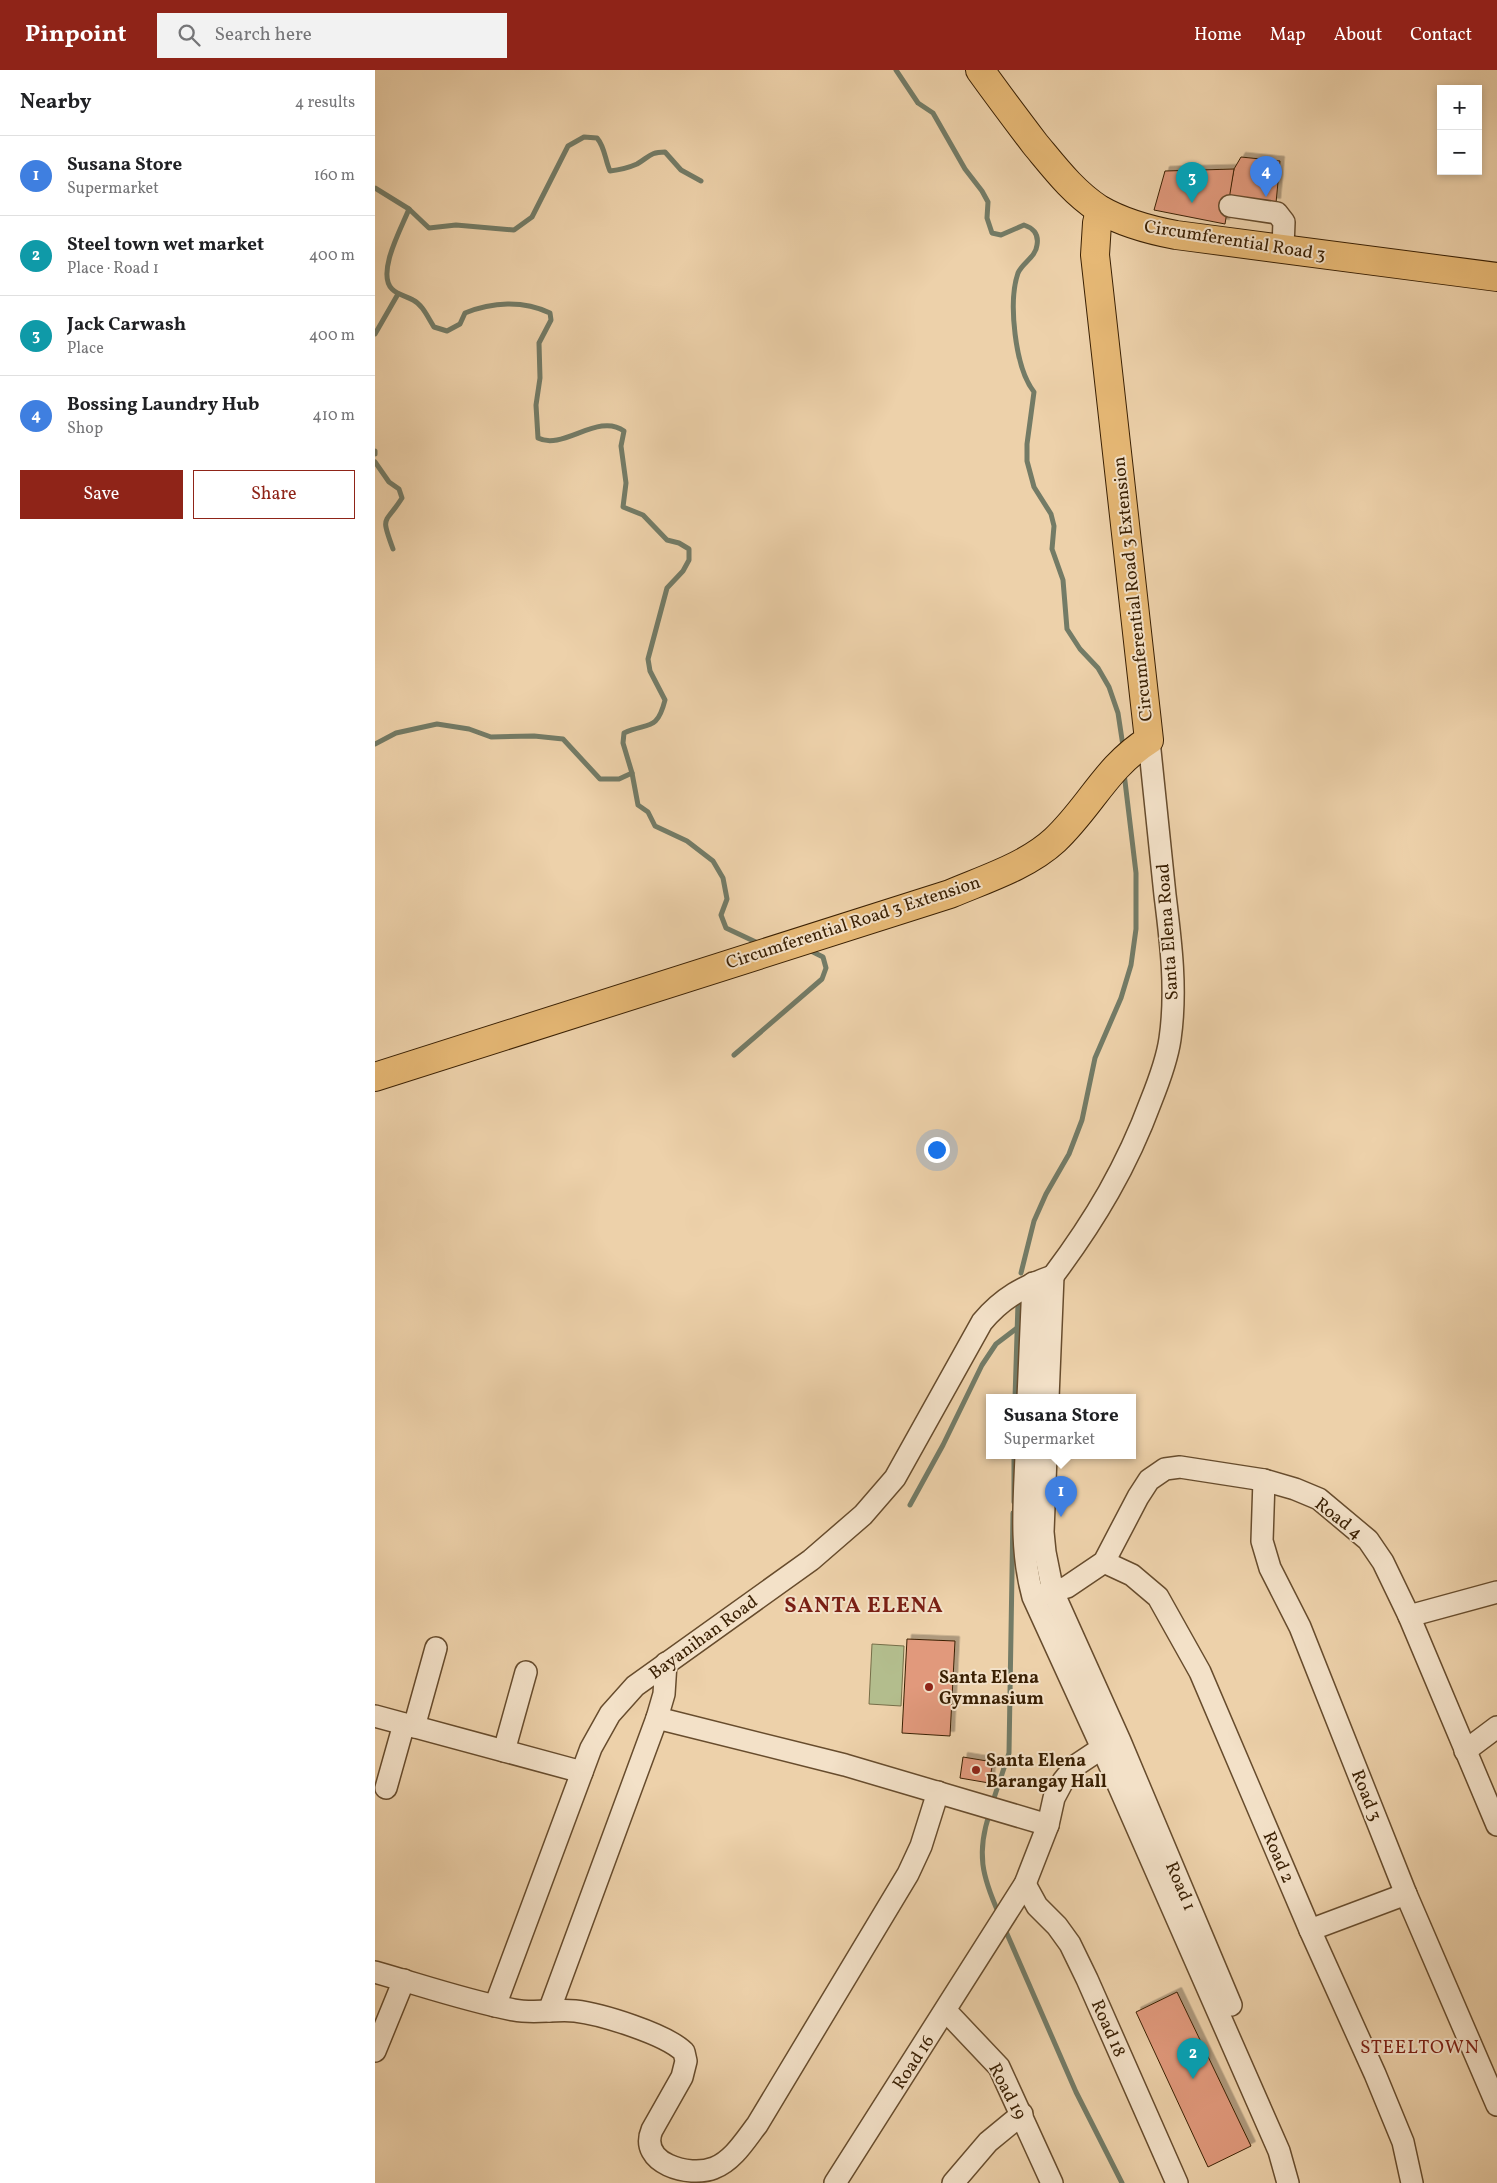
<!DOCTYPE html>
<html lang="en">
<head>
<meta charset="utf-8">
<style>
  :root { --surface:#fff; --page:#f2f2f2; --text:#202124; --muted:#757577; --line:#e0e0e0; --accent:#8f2418 }
  body { margin:0; font-family:Vollkorn,serif; background:var(--page); color:var(--text) }
  .controls { position:absolute; right:15px; top:15px; display:grid; overflow:hidden; border-radius:0px; box-shadow:0 2px 8px #0003 }
  .controls button { width:45px; height:45px; display:grid; place-items:center; padding:0; border:0; border-bottom:1px solid var(--line); background:var(--surface); color:var(--text); font:25px sans-serif }
  .you { position:absolute; left:561px; top:1079px; width:18px; height:18px; margin:-12px; border:4px solid #fff; border-radius:50%; background:#1a73e8; box-shadow:0 0 0 8px #1a73e833 }
  .badge { display:grid; place-items:center; width:32px; height:32px; border-radius:50%; background:var(--accent); color:#fff; font-size:16px; font-weight:700 }
  .pin { position:absolute; translate:-50% -41px; filter:drop-shadow(0 1px 2px #0008) }
  .pin::after { content:''; position:absolute; top:26px; width:18px; height:15px; background:inherit; clip-path:polygon(0 0,100% 0,50% 100%) }
  .popup { position:absolute; left:611px; top:1324px; width:150px; height:65px; box-sizing:border-box; display:grid; place-content:center; border-radius:0px; background:var(--surface); filter:drop-shadow(0 1px 4px #0005); font-size:16px; white-space:nowrap; color:var(--muted) }
  .popup b { font-size:19px; color:var(--text) }
  .popup::after { content:''; position:absolute; left:50%; top:100%; margin-left:-10px; border:10px solid transparent; border-top-color:var(--surface) }
  .list { margin:0; padding:0; list-style:none }
  h2 { display:flex; justify-content:space-between; align-items:center; height:65px; margin:0; padding:0 20px; font-size:21px }
  h2 small { font-size:16px; font-weight:400; color:var(--muted) }
  .list li { display:grid; grid-template-columns:32px 1fr auto; gap:15px; align-items:center; box-sizing:border-box; height:80px; padding:0 20px; border-top:1px solid var(--line) }
  .list b { display:block; font-size:19px; white-space:nowrap }
  .list p { margin:0; font-size:16px; white-space:nowrap; color:var(--muted) }
  .list em { font-size:16px; font-style:normal; color:var(--muted) }
  .actions { display:flex; gap:10px; padding:15px 20px }
  .actions a { flex:1; padding:11px 0; border:1px solid var(--accent); border-radius:0px; text-align:center; font-size:18px; color:var(--accent) }
  .actions .main { background:var(--accent); color:#fff }
  .icon { flex:none; width:28px; height:28px; fill:none; stroke:currentColor; stroke-width:2; stroke-linecap:round; stroke-linejoin:round }
  .map { position:relative; flex:none; width:1122px; height:2113px; overflow:hidden }
  header { display:flex; align-items:center; gap:30px; box-sizing:border-box; height:70px; padding:0 25px; background:var(--accent); color:#fff }
  header strong { font-size:24px }
  nav { display:flex; gap:28px; margin-inline-start:auto; font-size:18px }
  .search { width:350px; height:45px; background:var(--page); display:flex; align-items:center; gap:12px; box-sizing:border-box; padding:0 18px; border-radius:0px; color:var(--muted); font-size:19px }
  main { display:flex }
  aside { flex:1; background:var(--surface) }
  .map>svg:first-child { display:block }
</style>
</head>
<body>
<header>
<strong>Pinpoint</strong>
<div class="search"><svg class="icon" aria-label="search" viewBox="0 0 24 24"><circle cx="10" cy="10" r="6"/><path d="M15 15l6 6"/></svg>Search here</div>
<nav><a>Home</a><a>Map</a><a>About</a><a>Contact</a></nav>
</header>
<main>
<aside>
<h2>Nearby<small>4 results</small></h2>
<ul class="list">
<li><span class="badge" style="background:#3f7fe0">1</span><div><b>Susana Store</b><p>Supermarket</p></div><em>160 m</em></li>
<li><span class="badge" style="background:#0f9aa8">2</span><div><b>Steel town wet market</b><p>Place · Road 1</p></div><em>400 m</em></li>
<li><span class="badge" style="background:#0f9aa8">3</span><div><b>Jack Carwash</b><p>Place</p></div><em>400 m</em></li>
<li><span class="badge" style="background:#3f7fe0">4</span><div><b>Bossing Laundry Hub</b><p>Shop</p></div><em>410 m</em></li>
</ul>
<div class="actions"><a class="main">Save</a><a>Share</a></div>
</aside>
<div class="map">
<svg width="1122" height="2113" viewBox="0 0 1122 2113">
  <defs>
    <filter id="shadow"><feDropShadow dx="4.5" dy="-4.5" stdDeviation="0" flood-color="#0004"/></filter>
  </defs>
  <rect width="100%" height="100%" fill="#edd1aa"/>
  <filter id="stains"><feTurbulence type="fractalNoise" baseFrequency=".004" numOctaves="4"/><feColorMatrix values="0 0 0 0 .2 0 0 0 0 .09 0 0 0 0 .02 0 0 0 .5 -.17"/></filter>
  <radialGradient id="worn" r=".72"><stop offset=".6" stop-color="#630" stop-opacity="0"/><stop offset="1" stop-color="#630" stop-opacity=".3"/></radialGradient>
  <!-- green -->
  <polygon fill="#b3bd8d" stroke="#766e48" points="497,1574 529,1576 526,1636 494,1634"/>
  <g fill="none" stroke-linecap="round" stroke-linejoin="round">
    <!-- stream -->
    <g stroke="#737b66" stroke-width="5">
      <path d="M 521,0 L 543,33 L 558,43 L 590,99 L 607,121 L 613,132 L 612,148 L 617,163 L 626,165 L 649,155 C 658,158 664,164 662,175 C 661,187 647,193 643,203 C 633,232 640,298 659,322 L 652,374 L 652,391 L 659,417 L 676,444 L 679,456 L 677,479 L 688,510 L 692,559 L 705,579 L 723,598 L 734,617 L 743,643 L 748,676"/>
      <path d="M 0,118 L 34,139 L 54,158 L 81,155 L 139,160 L 157,147 L 193,76 L 209,67 L 222,68 C 230,77 230,90 235,101 C 244,100 253,98 262,94 C 274,87 275,82 290,82 L 306,100 L 326,111"/>
      <path d="M 34,139 C 27,157 1,203 17,219 C 23,225 31,226 38,230 C 48,235 53,248 59,257 L 72,261 L 85,254 L 90,243 C 117,232 148,230 175,243 L 176,250 L 164,273 L 165,308 L 161,335 L 163,368 C 188,381 223,342 249,361 L 246,376 L 251,413 L 248,437 L 268,445 L 292,470 L 304,473 L 314,479 L 314,490 L 308,501 L 292,518 L 273,589 L 275,601 L 290,630 C 282,662 273,652 249,663 L 248,673 L 257,703 L 263,735 L 273,742 L 280,756 L 312,771 L 338,791 L 348,808 L 352,829 L 346,845 L 351,858 L 385,874"/>
      <polyline points="0,264 23,224"/>
      <polyline points="0,381 0,384"/>
      <path d="M 0,392 L 14,412 L 24,419 L 27,428 C 10,455 5,444 18,479"/>
      <polyline points="0,674 21,663 62,654 94,659 116,667 159,666 188,669 225,709 244,709 257,703"/>
      <polyline points="359,985 447,909 451,898 448,887 436,881 431,882"/>
      <polyline points="646,1203 659,1151 671,1124 694,1084 707,1050 720,988 746,928 756,895 761,859 761,803 749,703"/>
      <polyline points="640,1328 643,1233"/>
      <polyline points="639,1432 639,1386"/>
      <polyline points="535,1435 568,1375 607,1295 621,1274 642,1258"/>
      <polyline points="617,1734 634,1683 638,1443"/>
      <path d="M 615,1742 C 601,1783 607,1806 624,1844"/>
      <polyline points="629,1857 701,2022 747,2113"/>
    </g>
  </g>
  <!-- building -->
  <g fill="#e1997b" stroke="#3a2003" filter="url(#shadow)">
    <polygon points="866,87 905,91 901,133 854,125 859,99"/>
    <polygon points="859,99 850,154 779,140 790,101"/>
    <polygon points="532,1569 580,1571 575,1666 527,1663"/>
    <polygon points="588,1687 618,1692 614,1713 585,1708"/>
    <polygon points="802,1922 876,2076 833,2097 761,1942"/>
  </g>
  <g fill="none" stroke-linecap="round" stroke-linejoin="round">
    <!-- minor casing -->
    <g stroke="#674c2d" stroke-width="24">
      <g id="minor">
        <polyline points="855,136 902,143 909,152 908,177"/>
        <path d="M 678,1206 C 720,1150 752,1096 776,1031 C 784,1011 792,990 795,969 C 802,921 796,873 790,825 C 785,774 779,722 774,670"/>
        <polyline points="653,1328 658,1213"/>
        <polyline points="673,1328 678,1206"/>
        <path d="M 651,1386 C 649,1434 645,1480 658,1527 L 727,1678 L 904,2081 L 913,2113"/>
        <polyline points="671,1386 668,1462 670,1482 678,1522 745,1671 856,1935"/>
        <polyline points="889,1410 887,1471 895,1498 925,1557 1031,1824 1122,2035"/>
        <polyline points="729,1492 757,1505 783,1527 825,1602 935,1860 1000,2004 1028,2072 1037,2113"/>
        <polyline points="666,1525 692,1517 729,1492 763,1427 774,1410 790,1399 805,1397 889,1410 920,1419 944,1429 993,1470 1008,1492 1034,1546 1122,1755"/>
        <polyline points="1034,1546 1122,1522"/>
        <polyline points="0,1646 207,1702"/>
        <polyline points="282,1648 470,1695 673,1755"/>
        <polyline points="39,1657 61,1578"/>
        <polyline points="129,1681 151,1602"/>
        <polyline points="1090,1681 1122,1657"/>
        <polyline points="11,1718 29,1654"/>
        <polyline points="650,1814 662,1836 682,1856 695,1874 712,1909 802,2113"/>
        <polyline points="935,1860 1031,1824"/>
        <path d="M 0,1902 C 46,1915 92,1931 139,1940 C 159,1944 180,1939 200,1941 C 226,1944 291,1964 309,1982 L 311,1991 L 307,2007 L 277,2060 C 263,2093 314,2108 339,2098 C 358,2091 371,2069 382,2055 L 533,1804 L 546,1776 L 563,1722"/>
        <path d="M 120,1936 L 216,1678 L 235,1644 L 260,1616 L 436,1490 L 488,1445 L 520,1408 L 607,1252 C 627,1228 649,1216 678,1206"/>
        <polyline points="174,1941 282,1648 289,1624 291,1593"/>
        <polyline points="571,1941 624,1997 677,2113"/>
        <polyline points="0,1981 29,1910"/>
        <polyline points="460,2113 650,1814 673,1755 679,1728 688,1711 700,1696 727,1678 740,1673"/>
        <polyline points="578,2113 613,2072 647,2044"/>
      </g>
    </g>
    <!-- major casing -->
    <g stroke="#3a2003" stroke-width="30">
      <g id="major">
        <path d="M 605,0 C 623,25 641,49 660,74 C 680,98 698,122 724,139 C 748,153 774,160 801,165 L 1122,207"/>
        <path d="M 0,1007 L 575,824 C 610,809 652,796 680,770 C 716,736 731,697 774,670 L 720,185 L 722,153 L 725,140"/>
      </g>
    </g>
    <!-- minor -->
    <use href="#minor" stroke="#f3e1c8" stroke-width="21"/>
    <!-- major -->
    <use href="#major" stroke="#e6b875" stroke-width="28"/>
  </g>
  <!-- markers -->
  <g fill="#8f2418" stroke="#f3e1c8" stroke-width="2">
    <circle cx="554" cy="1617" r="5"/>
    <circle cx="601" cy="1700" r="5"/>
  </g>
  <g text-anchor="middle" stroke-width="4" stroke-linejoin="round" paint-order="stroke">
    <!-- street labels -->
    <g font-size="18" fill="#3a2003" stroke="#f3e1c8">
      <text transform="translate(860 170) rotate(9)" y="6">Circumferential Road 3</text>
      <text transform="translate(757 519) rotate(-96)" y="6">Circumferential Road 3 Extension</text>
      <text transform="translate(478 852) rotate(-18)" y="6">Circumferential Road 3 Extension</text>
      <text transform="translate(792 862) rotate(-94)" y="6">Santa Elena Road</text>
      <text transform="translate(964 1448) rotate(38)" y="6">Road 4</text>
      <text transform="translate(328 1567) rotate(-36)" y="6">Bayanihan Road</text>
      <text transform="translate(992 1725) rotate(68)" y="6">Road 3</text>
      <text transform="translate(904 1787) rotate(67)" y="6">Road 2</text>
      <text transform="translate(806 1816) rotate(67)" y="6">Road 1</text>
      <text transform="translate(734 1958) rotate(66)" y="6">Road 18</text>
      <text transform="translate(538 1992) rotate(-57)" y="6">Road 16</text>
      <text transform="translate(633 2021) rotate(62)" y="6">Road 19</text>
    </g>
    <!-- poi labels -->
    <g font-size="18" font-weight="bold" fill="#3a2003" stroke="#f3e1c8" text-anchor="start">
      <text x="564" y="1613">Santa Elena<tspan x="564" dy="21">Gymnasium</tspan></text>
      <text x="611" y="1696">Santa Elena<tspan x="611" dy="21">Barangay Hall</tspan></text>
    </g>
    <!-- neighbourhood labels -->
    <g font-size="19" letter-spacing="1" fill="#7a1f14" stroke="#f3e1c8">
      <text x="1045" y="1983">STEELTOWN</text>
    </g>
    <!-- district labels -->
    <g font-size="22" font-weight="bold" letter-spacing="1" fill="#7a1f14" stroke="#f3e1c8">
      <text x="489" y="1542">SANTA ELENA</text>
    </g>
  </g>
  <rect width="100%" height="100%" filter="url(#stains)"/>
  <rect width="100%" height="100%" fill="url(#worn)"/>
</svg>
<div class="controls">
<button>+</button>
<button>−</button>
</div>
<div class="you"></div>
<div class="pin badge" style="left:686px;top:1447px;background:#3f7fe0">1</div>
<div class="popup"><b>Susana Store</b>Supermarket</div>
<div class="pin badge" style="left:818px;top:2009px;background:#0f9aa8">2</div>
<div class="pin badge" style="left:817px;top:133px;background:#0f9aa8">3</div>
<div class="pin badge" style="left:891px;top:127px;background:#3f7fe0">4</div>
</div>
</main>
</body>
</html>
